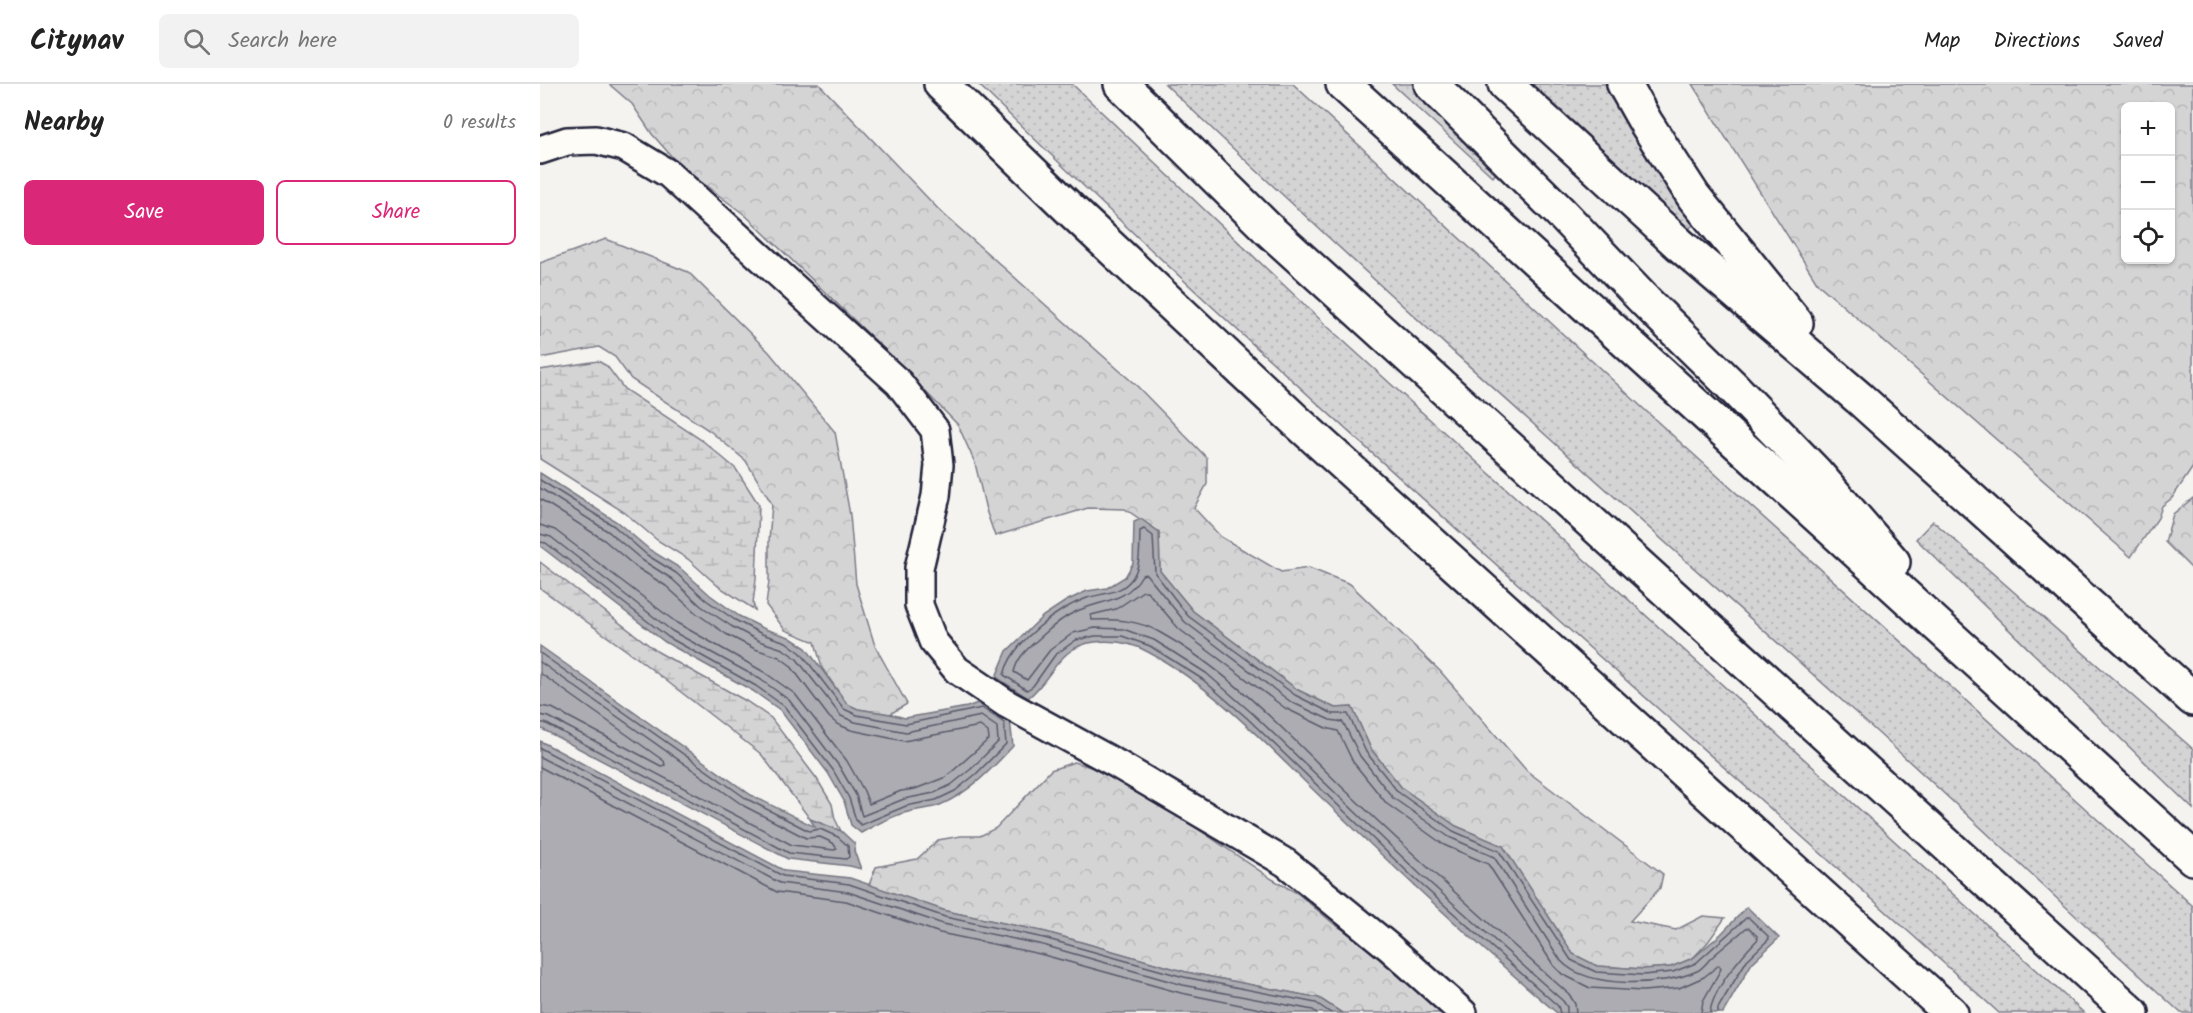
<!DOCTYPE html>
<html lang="en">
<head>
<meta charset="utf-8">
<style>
  :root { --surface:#fff; --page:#f2f2f2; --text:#222; --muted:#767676; --line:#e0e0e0; --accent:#db2777 }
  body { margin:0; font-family:Kalam,sans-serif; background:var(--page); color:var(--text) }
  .controls { position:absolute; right:18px; top:18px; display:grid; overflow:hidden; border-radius:9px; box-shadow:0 2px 4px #0004 }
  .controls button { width:54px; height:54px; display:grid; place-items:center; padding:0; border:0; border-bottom:2px solid var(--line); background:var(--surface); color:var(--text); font:30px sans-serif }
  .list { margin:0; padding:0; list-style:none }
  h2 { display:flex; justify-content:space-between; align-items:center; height:78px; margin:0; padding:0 24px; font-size:26px }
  h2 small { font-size:20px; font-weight:400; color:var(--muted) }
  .actions { display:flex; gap:12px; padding:18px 24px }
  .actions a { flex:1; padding:14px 0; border:2px solid var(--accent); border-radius:9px; text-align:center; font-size:21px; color:var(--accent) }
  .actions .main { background:var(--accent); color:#fff }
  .icon { flex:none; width:33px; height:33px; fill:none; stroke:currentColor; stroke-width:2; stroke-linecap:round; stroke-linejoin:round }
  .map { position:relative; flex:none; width:1653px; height:929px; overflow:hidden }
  header { display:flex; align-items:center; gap:36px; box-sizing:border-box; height:84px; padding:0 30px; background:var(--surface); border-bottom:2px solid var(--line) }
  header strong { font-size:28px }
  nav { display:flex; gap:33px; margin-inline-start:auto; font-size:21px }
  .search { width:420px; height:54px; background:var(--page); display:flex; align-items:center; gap:15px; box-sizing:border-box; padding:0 21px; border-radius:9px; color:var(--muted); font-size:22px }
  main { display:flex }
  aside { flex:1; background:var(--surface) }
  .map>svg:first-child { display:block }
</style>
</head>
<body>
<header>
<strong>Citynav</strong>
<div class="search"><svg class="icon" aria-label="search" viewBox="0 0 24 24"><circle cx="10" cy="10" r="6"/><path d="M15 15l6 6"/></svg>Search here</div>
<nav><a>Map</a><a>Directions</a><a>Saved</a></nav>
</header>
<main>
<aside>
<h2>Nearby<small>0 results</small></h2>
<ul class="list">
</ul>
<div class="actions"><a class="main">Save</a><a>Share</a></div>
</aside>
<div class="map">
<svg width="1653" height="929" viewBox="0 0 1653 929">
  <defs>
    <pattern id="grass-dots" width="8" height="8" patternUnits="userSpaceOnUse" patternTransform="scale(1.5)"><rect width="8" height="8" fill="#d5d4d5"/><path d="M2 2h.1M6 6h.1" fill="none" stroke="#b7b6b8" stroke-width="1.8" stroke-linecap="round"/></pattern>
    <pattern id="forest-crowns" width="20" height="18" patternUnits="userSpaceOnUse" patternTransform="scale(1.5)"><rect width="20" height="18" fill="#d5d4d5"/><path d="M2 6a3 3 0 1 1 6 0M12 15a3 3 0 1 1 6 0" fill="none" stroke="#b7b6b8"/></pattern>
    <pattern id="wetland-marsh" width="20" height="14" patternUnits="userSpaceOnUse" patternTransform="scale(1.5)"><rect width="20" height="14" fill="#d5d4d5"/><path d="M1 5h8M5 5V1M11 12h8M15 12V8" fill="none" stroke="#b7b6b8"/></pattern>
  </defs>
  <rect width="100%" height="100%" fill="#f4f3ef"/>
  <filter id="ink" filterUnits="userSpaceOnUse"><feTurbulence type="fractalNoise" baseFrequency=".0167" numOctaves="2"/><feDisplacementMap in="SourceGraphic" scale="12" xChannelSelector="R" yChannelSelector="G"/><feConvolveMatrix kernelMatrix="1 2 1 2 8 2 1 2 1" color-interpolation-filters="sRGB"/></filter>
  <g filter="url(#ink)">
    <!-- grass -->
    <g fill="url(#grass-dots)" stroke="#7c7b88" stroke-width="1.5">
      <path d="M 438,0 L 532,0 L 788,243 L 1544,929 L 1459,929 C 1118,621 767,322 438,0 Z"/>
      <path d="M 625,0 L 753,0 L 1120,340 L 1653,822 L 1653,929 L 1641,929 C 1532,830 1426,728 1316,629 C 1084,421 850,215 625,0 Z"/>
      <polygon points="852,0 875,0 959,85 953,93"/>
      <polygon points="988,0 1070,0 1158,136 1147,147"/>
      <polygon points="1393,437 1653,665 1653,725 1376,455"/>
    </g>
    <!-- forest -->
    <g fill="url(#forest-crowns)" stroke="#7c7b88" stroke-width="1.5" fill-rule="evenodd">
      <polygon points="69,0 279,0 401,128 598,303 667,374 667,400 654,424 681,453 741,488 769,484 810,500 900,587 987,687 1123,790 1120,804 1090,837 1136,846 1163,832 1185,834 1168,858 1153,874 1131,883 1103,885 1057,882 1033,870 963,762 916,742 862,704 831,665 812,623 795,624 758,606 653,527 620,487 619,448 585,425 548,424 455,452 446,426 435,379 418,341 341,262 205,131 140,82 112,50 92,20"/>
      <path d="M 1152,0 L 1653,0 L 1653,383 L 1632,414 L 1622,422 L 1618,434 L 1591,473 L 1278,200 ZM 1586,22 L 1630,22 L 1630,176 L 1586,176 Z"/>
      <polygon points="66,155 148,188 229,268 295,348 310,431 316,500 335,562 367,620 350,630 318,625 307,620 282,584 275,558 245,546 226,521 229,497 229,457 232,420 206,377 170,347 91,295 75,273 59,263 0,274 0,179"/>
      <polygon points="1653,414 1653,486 1625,458 1633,430"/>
      <polygon points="534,678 564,687 621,720 732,795 757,809 794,840 826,860 901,929 802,929 779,914 646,888 506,848 406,827 329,801 336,783 377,775 398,756 421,752 440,752 456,744 511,686"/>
    </g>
    <!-- wetland -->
    <g fill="url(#wetland-marsh)" stroke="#7c7b88" stroke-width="1.5">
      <polygon points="58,277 67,282 84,305 163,357 196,385 219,421 216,495 213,519 215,526 178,502 148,475 117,456 84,428 0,375 0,286"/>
      <polygon points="0,478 118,568 206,617 231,634 277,695 292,720 295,735 301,747 270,735 221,670 97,574 0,504"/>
    </g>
    <!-- water -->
    <g fill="#acacb2" stroke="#757582" stroke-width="1.5">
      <path d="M 0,389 L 77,438 L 110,466 L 140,484 L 170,511 L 199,532 L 225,545 L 249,553 L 266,564 L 307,620 L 318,625 L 350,630 L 365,634 L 427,623 L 443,617 L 470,636 L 473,662 C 452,685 429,709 400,721 C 390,725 379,725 368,728 C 353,731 335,741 321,749 L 311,741 L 304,717 L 288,689 L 240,626 L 213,607 L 125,558 L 0,462 Z"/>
      <path d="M 601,435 L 619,448 L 620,487 L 653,527 L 758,606 L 795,624 L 812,623 L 831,665 L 862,704 L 916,742 L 963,762 L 1033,870 L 1057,882 L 1103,885 L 1131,883 L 1153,874 L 1181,850 L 1207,823 L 1239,854 L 1212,879 L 1183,929 L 1017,929 C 937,861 861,790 785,717 C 730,665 676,604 608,568 C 592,559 573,556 555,558 C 518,562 513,594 488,614 L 456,593 L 467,567 L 503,532 L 526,517 L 547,507 L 567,504 L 585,493 L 593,479 L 594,438 Z"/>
      <polygon points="0,562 211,711 275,743 270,735 301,747 315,760 314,767 321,785 310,782 248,775 0,644"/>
      <polygon points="0,657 245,787 310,794 406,827 506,848 646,888 779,914 802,929 0,929"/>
    </g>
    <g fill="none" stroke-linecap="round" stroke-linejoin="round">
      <!-- shore -->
      <g stroke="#59596b" stroke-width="1.5">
        <polyline points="0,396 74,442 107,471 136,489 166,516 195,536 222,550 246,558 261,569 304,625 317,631 366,640 442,624 464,639 466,660 436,690 415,707 396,716 366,722 321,741 316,736 309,714 293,686 244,622 216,602 128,553 6,459 0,458"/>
        <polyline points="0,404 69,448 102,476 132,495 161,522 191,542 219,557 243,565 256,574 301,632 315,638 366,648 441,632 457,643 458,658 431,685 411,701 394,709 364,715 322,732 316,711 299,682 249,616 220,595 132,547 11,453 0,450"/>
        <polyline points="0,415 64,456 96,483 126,502 156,529 186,550 215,565 239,573 250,581 289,633 297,640 311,646 364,657 440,642 448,648 449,655 406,693 375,705 361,707 329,720 324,707 307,677 255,610 224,588 137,539 15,446 0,441"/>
        <polyline points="0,569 207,715 269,747 280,745 298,753 308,762 309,773 306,775 249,769 5,639 0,639"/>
        <polyline points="0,578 204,722 266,754 280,753 293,759 297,765 294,766 252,761 9,633 0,631"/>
        <polyline points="0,589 124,677 125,681 121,682 12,624 0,622"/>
        <polyline points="0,664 243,792 309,800 405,833 504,854 644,893 776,919 791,929"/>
        <polyline points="0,673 240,799 308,808 403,840 503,861 643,901 773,926 777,929"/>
        <polyline points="0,683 237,808 306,817 400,849 500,870 641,909 740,929"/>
        <path d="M 1020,929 L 1018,922 L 875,795 L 707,634 L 662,595 L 610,562 L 582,552 L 555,552 L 536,556 L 515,571 L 493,602 L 487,606 L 464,591 C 471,559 518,524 547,514 C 562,509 579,510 590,497 C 602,483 599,464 600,447 L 604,445 L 613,452 L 615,489 L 648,532 L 755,611 L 793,630 L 808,630 L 826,668 L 858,708 L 913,747 L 959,767 L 1031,876 L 1056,888 L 1103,891 L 1133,888 L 1156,879 L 1206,834 L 1209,834 L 1228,852 L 1229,855 L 1207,876 L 1178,924 L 1178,929"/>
        <path d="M 1027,929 L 1027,923 L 1023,917 L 880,790 L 712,629 L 666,589 L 614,556 L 583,545 L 555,544 L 533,549 L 510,566 L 487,596 L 474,588 C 477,575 485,567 495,558 C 507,548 517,537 531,530 C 558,515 585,521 602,491 L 606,490 L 645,538 L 751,618 L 790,636 L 803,638 L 820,672 L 853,714 L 909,753 L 954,773 L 1021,877 C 1047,906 1125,902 1157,887 C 1163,884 1166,879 1171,874 C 1182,864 1194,855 1206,844 L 1209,844 L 1217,852 L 1218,855 C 1202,871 1172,906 1170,929"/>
        <path d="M 1036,929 L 1035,920 L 1029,910 C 953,844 879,776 806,707 C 748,650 691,588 619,548 C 598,536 576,535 552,536 L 551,531 L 576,525 L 603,507 L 607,507 L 639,545 L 745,624 L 786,644 L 798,647 L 813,678 L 847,720 L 904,761 L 948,780 L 1014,882 L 1022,890 L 1050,904 L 1103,907 L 1139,904 L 1164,893 L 1179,881 L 1181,885 L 1163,917 L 1161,929"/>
      </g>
      <!-- minor casing -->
      <g stroke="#22223b" stroke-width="32">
        <polyline id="minor" points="0,66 27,57 56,56 84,63 129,90 359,299 395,346 399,381 396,412 379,484 379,521 393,557 417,586 467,620 577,680 746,779 849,863 923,929"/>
      </g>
      <!-- highway casing -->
      <g stroke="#22223b" stroke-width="38">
        <g id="highway">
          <polyline points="401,0 532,127 754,335 1411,929"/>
          <polyline points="581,0 727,144 1592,929"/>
          <polyline points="803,0 1653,774"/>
          <polyline points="891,0 1021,129 1106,218 1190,300 1276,389 1353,478"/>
          <polyline points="965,0 1139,160 1319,314 1653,615"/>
          <polyline points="1084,0 1106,39 1154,113 1256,239"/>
        </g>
      </g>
      <!-- minor -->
      <use href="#minor" stroke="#fdfcf7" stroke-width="27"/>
      <!-- highway -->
      <use href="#highway" stroke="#fdfcf7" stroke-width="33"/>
    </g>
  </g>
</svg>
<div class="controls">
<button>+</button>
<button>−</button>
<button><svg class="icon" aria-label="locate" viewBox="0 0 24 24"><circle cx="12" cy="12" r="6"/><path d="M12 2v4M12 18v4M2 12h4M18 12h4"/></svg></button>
</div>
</div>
</main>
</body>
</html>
